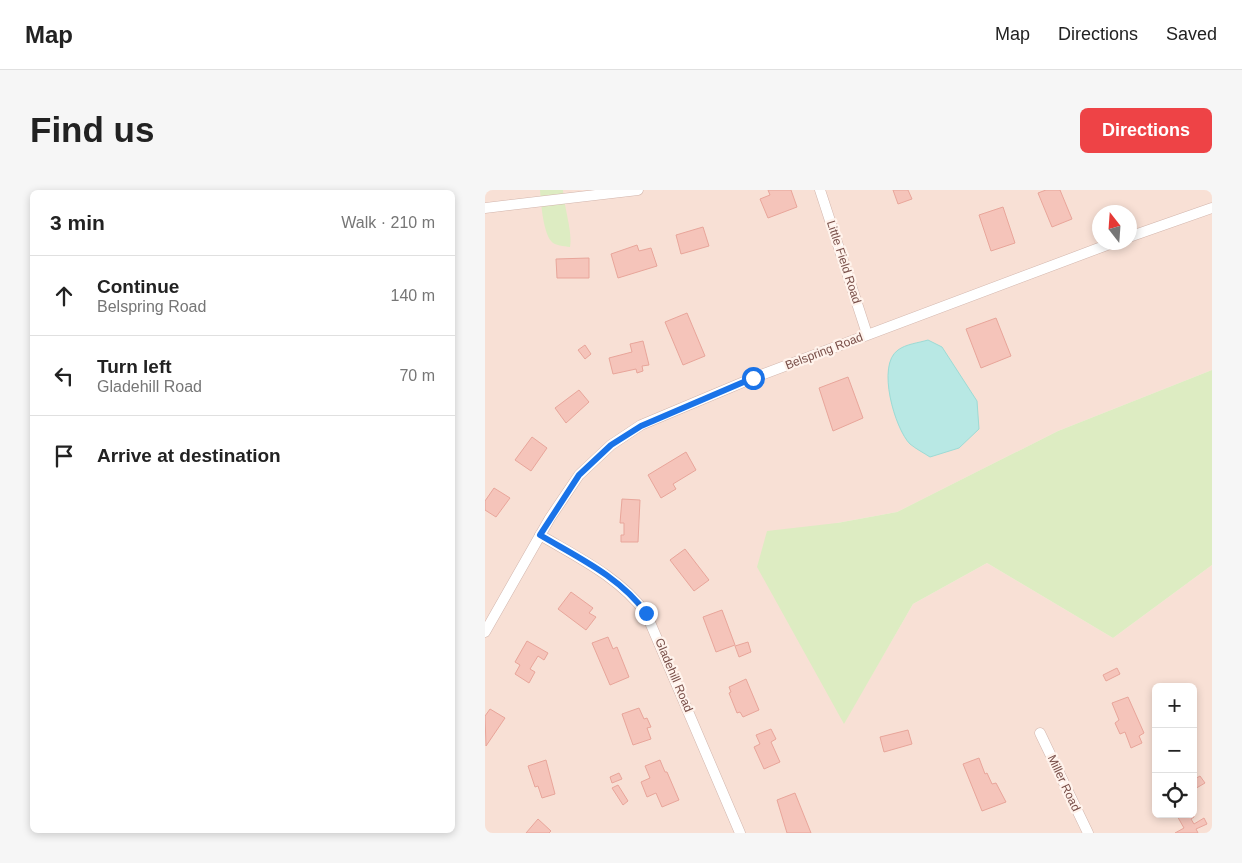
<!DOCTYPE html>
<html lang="en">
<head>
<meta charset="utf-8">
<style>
  :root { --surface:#fff; --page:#f6f6f6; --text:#222; --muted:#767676; --line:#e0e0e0; --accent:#ee4346 }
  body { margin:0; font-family:Helvetica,sans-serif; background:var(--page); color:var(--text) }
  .controls { position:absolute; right:15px; bottom:15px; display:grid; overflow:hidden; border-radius:8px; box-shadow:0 2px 8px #0003 }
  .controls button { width:45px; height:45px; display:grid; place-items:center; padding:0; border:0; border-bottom:1px solid var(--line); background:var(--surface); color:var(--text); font:25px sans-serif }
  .compass { position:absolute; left:607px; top:15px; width:45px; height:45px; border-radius:50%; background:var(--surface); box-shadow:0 2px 8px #0003; rotate:343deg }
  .stop { position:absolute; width:15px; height:15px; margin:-11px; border:4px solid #1a73e8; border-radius:50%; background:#fff }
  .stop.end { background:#1a73e8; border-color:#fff; box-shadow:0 1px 5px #0008 }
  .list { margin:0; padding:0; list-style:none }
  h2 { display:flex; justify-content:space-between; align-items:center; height:65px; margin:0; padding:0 20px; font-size:21px }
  h2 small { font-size:16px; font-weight:400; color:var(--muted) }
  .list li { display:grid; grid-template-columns:32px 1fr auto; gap:15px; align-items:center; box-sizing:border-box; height:80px; padding:0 20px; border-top:1px solid var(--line) }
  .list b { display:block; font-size:19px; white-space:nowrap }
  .list p { margin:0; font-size:16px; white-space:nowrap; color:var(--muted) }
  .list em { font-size:16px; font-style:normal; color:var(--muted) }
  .icon { flex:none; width:28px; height:28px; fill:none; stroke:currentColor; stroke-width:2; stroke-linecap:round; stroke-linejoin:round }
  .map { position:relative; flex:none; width:727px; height:643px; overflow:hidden; border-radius:8px }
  header { display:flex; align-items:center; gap:30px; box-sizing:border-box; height:70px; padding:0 25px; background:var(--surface); border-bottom:1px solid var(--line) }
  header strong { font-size:24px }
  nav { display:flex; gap:28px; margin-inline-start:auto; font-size:18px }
  .intro { display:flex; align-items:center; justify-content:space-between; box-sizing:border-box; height:120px; padding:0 30px }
  h1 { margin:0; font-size:35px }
  .button { padding:12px 22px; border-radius:8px; background:var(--accent); color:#fff; font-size:18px; font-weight:700 }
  main { display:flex; gap:30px; padding:0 30px }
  aside { flex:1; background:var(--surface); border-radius:8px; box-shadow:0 2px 8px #0003 }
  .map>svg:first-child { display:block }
</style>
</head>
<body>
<header>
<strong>Map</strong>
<nav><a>Map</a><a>Directions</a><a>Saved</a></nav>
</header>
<div class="intro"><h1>Find us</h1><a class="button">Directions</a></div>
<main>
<aside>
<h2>3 min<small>Walk · 210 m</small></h2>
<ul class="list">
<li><svg class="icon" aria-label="ahead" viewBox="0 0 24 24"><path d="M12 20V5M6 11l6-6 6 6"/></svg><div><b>Continue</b><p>Belspring Road</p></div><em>140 m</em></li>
<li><svg class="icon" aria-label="left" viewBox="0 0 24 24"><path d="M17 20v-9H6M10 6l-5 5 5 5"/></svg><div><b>Turn left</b><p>Gladehill Road</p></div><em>70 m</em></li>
<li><svg class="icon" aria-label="arrive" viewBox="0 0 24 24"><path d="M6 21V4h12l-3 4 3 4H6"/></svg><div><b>Arrive at destination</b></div></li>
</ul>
</aside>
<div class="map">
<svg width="727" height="643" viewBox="0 0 727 643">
  <rect width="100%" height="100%" fill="#fdeee4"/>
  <!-- residential -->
  <path fill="#f8e0d5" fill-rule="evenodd" d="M 0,0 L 727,0 L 727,180 L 573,241 L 412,322 L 352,333 L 359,533 L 428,414 L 502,373 L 628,448 L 727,375 L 727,643 L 0,643 ZM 614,22 L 644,22 L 644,52 L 614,52 ZM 671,497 L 708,497 L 708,624 L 671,624 Z"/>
  <!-- green -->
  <g fill="#ddecc2">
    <path d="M 55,0 L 78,0 C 79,16 88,44 85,57 C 79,56 70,56 66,51 C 58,41 56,13 55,0 Z"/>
    <polygon points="727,180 727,375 628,448 502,373 428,414 359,534 272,377 282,341 352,333 412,322 573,241"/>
  </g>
  <!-- water -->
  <path fill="#b8e8e4" stroke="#9ddbd5" d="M 443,150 L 457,157 L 492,211 L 494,239 L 474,258 L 445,267 C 439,263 431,259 425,254 C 410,239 391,175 413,160 C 421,154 433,153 443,150 Z"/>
  <!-- building -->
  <g fill="#f5c4ba" stroke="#e8a59a">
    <polygon points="283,0 306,0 312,17 283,28 275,9 285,5"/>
    <polygon points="408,0 423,0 427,9 413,14"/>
    <polygon points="561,0 575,0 587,29 567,37 553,3"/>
    <polygon points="518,17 530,53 506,61 494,25"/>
    <polygon points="218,37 224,56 196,64 191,45"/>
    <polygon points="152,55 154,61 166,58 172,76 133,88 126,64"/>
    <polygon points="104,68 104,88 72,88 71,69"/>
    <polygon points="202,123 220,166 198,175 180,132"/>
    <polygon points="511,128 526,166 496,178 481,139"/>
    <polygon points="158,151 164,175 157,176 158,181 152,183 151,179 128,184 124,168 147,162 145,154"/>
    <polygon points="100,155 106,164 100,169 93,160"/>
    <polygon points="363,187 378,228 348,241 334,198"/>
    <polygon points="94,200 104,212 81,233 70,218"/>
    <polygon points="47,247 62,258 46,281 30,270"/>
    <polygon points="201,262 211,280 188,294 191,299 176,308 163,285"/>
    <polygon points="9,298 25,308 11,327 0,320 0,311"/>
    <polygon points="137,309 155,310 153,352 136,352 136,345 139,345 139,333 135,333"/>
    <polygon points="200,359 224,390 209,401 185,370"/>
    <polygon points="86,402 108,418 104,423 111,427 101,440 73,419"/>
    <polygon points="237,420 250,455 231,462 218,427"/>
    <polygon points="123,447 128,459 132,457 144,487 125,495 107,453"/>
    <polygon points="42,451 63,463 59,470 53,466 45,479 50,482 44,493 30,484 35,475 30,472"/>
    <polygon points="263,452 266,462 254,467 250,456"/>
    <polygon points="632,478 635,484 621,491 618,485"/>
    <polygon points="261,489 274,520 258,527 255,522 252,523 244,503 246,502 244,497"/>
    <polygon points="643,507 659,543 654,546 657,553 646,558 640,542 635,544 630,533 634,530 627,513"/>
    <polygon points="154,518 159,529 162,528 166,537 162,538 166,549 148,555 137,524"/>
    <polygon points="5,519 20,528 1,556 0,526"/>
    <polygon points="286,539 291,549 286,552 295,572 279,579 269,557 275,554 271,545"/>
    <polygon points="423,540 427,554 399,562 395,547"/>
    <polygon points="494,568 500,584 502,583 507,594 511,593 521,612 497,621 478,574"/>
    <polygon points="61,570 70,604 57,608 53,596 50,597 43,576"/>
    <polygon points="175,570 180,582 182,582 194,610 177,617 171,603 162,607 156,592 165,588 160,576"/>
    <polygon points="134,583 137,589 127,593 125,587"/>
    <polygon points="715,586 720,593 708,600 708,590"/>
    <polygon points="133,595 143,611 138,615 127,598"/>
    <polygon points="310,603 326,643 302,643 292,610"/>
    <polygon points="691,624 708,624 709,627 706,629 709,634 719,628 722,634 711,639 713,643 690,643 699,638"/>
    <polygon points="53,629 66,641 64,643 41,643"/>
  </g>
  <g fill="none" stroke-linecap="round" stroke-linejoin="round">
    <!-- street casing -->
    <g stroke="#d2b5ac" stroke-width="11">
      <g id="street">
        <polyline points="335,0 382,144"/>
        <polyline points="0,18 153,0"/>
        <polyline points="644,47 727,18"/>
        <path d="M 55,345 C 94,368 134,387 161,423 L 255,643"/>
        <polyline points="0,442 65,328 94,285 126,255 156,235 268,188 630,52"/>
        <polyline points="555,543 603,643"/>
      </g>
    </g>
    <!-- street -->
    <use href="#street" stroke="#fff" stroke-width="10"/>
  </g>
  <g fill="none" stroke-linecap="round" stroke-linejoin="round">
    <!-- route -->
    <path stroke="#1a73e8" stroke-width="6" d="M 161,423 C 135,387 94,368 55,345 L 94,285 L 126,255 L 156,236 L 268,188"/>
  </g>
  <g text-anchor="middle" stroke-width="4.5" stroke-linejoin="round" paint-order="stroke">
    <!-- street labels -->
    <g font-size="12" fill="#784e48" stroke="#fff3ec">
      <text transform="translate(359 72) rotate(72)" y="4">Little Field Road</text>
      <text transform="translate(339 161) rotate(-21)" y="4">Belspring Road</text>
      <text transform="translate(189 485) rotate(67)" y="4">Gladehill Road</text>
      <text transform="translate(579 593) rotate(65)" y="4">Miller Road</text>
    </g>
  </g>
</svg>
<div class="controls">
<button>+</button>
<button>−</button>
<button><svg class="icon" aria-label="locate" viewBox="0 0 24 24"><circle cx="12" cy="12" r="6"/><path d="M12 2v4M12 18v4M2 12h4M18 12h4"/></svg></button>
</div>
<svg class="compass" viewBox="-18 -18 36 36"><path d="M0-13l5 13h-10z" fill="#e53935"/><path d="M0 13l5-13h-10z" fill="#767676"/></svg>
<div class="stop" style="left:268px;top:188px"></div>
<div class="stop end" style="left:161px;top:423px"></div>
</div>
</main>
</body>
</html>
